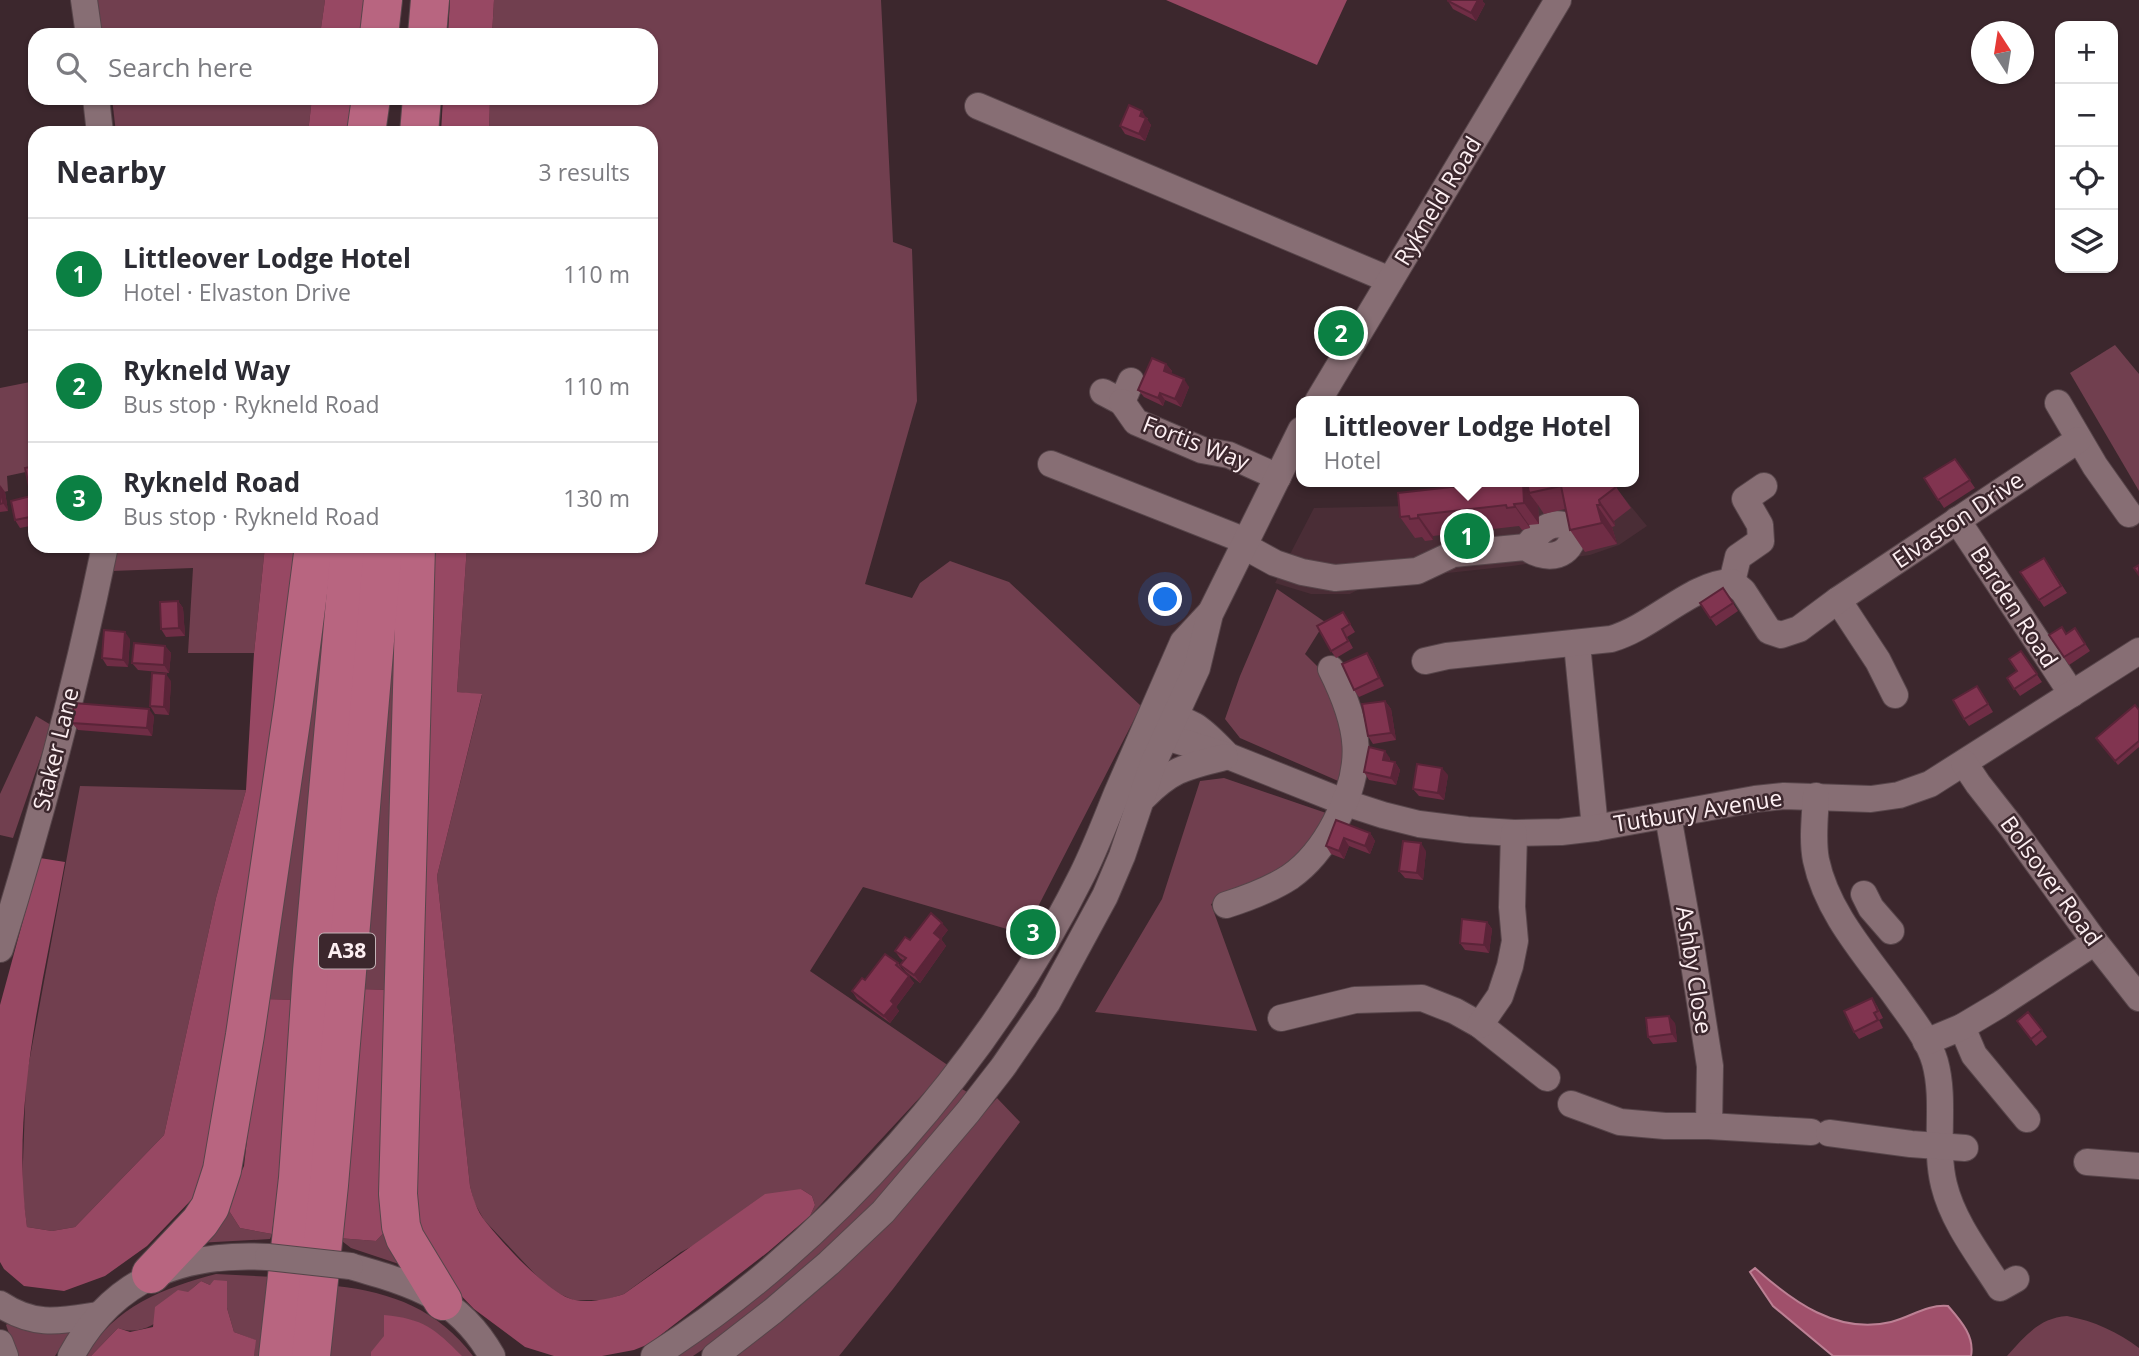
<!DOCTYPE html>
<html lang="en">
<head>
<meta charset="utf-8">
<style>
  :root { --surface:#fff; --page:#f2f2f3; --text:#2b2b33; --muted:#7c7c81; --line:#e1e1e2; --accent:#0b8043 }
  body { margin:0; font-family:"Open Sans",sans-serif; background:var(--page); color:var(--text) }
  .controls { position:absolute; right:21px; top:21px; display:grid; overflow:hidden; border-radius:14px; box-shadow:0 2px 5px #0004 }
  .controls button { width:63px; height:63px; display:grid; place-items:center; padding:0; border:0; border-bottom:2px solid var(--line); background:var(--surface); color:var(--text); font:35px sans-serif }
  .compass { position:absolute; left:1971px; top:21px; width:63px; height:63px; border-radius:50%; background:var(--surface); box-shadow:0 2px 5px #0004; rotate:348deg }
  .you { position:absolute; left:1166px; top:600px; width:24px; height:24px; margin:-18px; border:5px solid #fff; border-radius:50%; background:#1a73e8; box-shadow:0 0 0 10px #1a73e833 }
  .badge { display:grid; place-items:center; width:46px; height:46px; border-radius:50%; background:var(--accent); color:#fff; font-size:23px; font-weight:700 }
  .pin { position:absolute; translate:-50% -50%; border:4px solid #fff; box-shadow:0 2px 7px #0006 }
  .popup { position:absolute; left:1296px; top:396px; width:343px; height:91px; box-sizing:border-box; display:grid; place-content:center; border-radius:14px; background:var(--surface); filter:drop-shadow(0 2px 5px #0005); font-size:23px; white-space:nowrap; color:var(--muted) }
  .popup b { font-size:26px; color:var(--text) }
  .popup::after { content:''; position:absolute; left:50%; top:100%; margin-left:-14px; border:14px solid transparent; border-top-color:var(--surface) }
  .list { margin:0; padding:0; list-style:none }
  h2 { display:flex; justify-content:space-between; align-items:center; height:91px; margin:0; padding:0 28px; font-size:30px }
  h2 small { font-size:23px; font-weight:400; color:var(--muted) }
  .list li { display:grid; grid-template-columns:46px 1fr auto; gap:21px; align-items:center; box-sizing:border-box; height:112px; padding:0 28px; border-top:2px solid var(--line) }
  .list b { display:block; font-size:26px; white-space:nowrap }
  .list p { margin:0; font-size:23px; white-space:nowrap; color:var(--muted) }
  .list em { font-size:23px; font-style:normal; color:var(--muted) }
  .icon { flex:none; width:38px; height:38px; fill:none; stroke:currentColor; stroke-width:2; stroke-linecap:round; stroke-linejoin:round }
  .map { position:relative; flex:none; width:2139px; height:1356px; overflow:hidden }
  .search { position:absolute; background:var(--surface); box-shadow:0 2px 5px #0004; left:28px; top:28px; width:630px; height:77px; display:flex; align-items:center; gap:18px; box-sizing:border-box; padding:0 24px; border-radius:21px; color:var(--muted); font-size:26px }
  .panel { position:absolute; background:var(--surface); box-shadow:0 2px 5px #0004; left:28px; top:126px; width:630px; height:427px; border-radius:21px }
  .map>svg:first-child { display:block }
</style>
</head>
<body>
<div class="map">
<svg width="2139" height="1356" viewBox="0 0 2139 1356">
  <rect width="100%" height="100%" fill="#3c272d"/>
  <!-- built -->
  <polygon fill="#4a2d36" points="1611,482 1647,526 1619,545 1590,555 1512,566 1374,581 1350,594 1311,594 1275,583 1314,508 1409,506"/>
  <!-- green -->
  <g fill="#713f4f">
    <polygon points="97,0 325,0 320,35 102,35"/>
    <polygon points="494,0 881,0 893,242 912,249 917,401 865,584 912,598 920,583 950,561 1009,582 1141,706 1024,934 863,887 810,971 949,1066 810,1216 815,1205 812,1196 801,1189 681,1252 624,1294 605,1300 573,1300 549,1289 484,1220 474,1202 470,1186 437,876 482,695 457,692 467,546 651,546 651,133 489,133 490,98 651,98 651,35 492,35"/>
    <polygon points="112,98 312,98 308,133 116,133"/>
    <polygon points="2115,345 2139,374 2139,491 2070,373"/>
    <polygon points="35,381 35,470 7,476 8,491 0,493 0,388"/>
    <polygon points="115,546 265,546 254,653 188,653 193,568 111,571"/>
    <polygon points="325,546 337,546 300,1000 263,999"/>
    <polygon points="1277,589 1325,622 1305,654 1321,670 1342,713 1345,784 1240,738 1225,719 1240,676"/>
    <polygon points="398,604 394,990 359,989 390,610"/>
    <polygon points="36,716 51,725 50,730 13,838 0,835 0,794"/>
    <polygon points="1224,778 1329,814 1296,859 1248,890 1211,904 1257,1031 1095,1012 1162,899 1200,781"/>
    <polygon points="80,786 246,790 216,898 164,1135 75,1227 52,1231 27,1227 22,1189 26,1079"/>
    <polygon points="962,1089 967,1092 967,1098 895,1181 848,1229 794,1277 723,1336 693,1356 673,1356"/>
    <polygon points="997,1098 1020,1122 893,1289 839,1356 735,1356 800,1306 904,1206"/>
    <polygon points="226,1206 240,1228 272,1234 270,1239 197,1243"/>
    <polygon points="392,1224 405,1266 351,1248 338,1238 376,1241"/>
    <path d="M 216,1274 L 274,1277 L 264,1356 L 254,1356 L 255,1340 L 234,1332 L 227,1308 L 227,1281 L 210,1285 L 201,1281 C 175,1301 155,1341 118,1328 L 91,1356 L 87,1356 C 112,1307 166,1287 216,1274 Z"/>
    <path d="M 336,1286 C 392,1292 438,1310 473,1356 L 328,1356 Z"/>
    <path d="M 2067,1316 C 2094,1321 2118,1332 2139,1348 L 2139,1356 L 2007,1356 C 2025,1336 2039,1318 2067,1316 Z"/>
    <polygon points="8,1323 68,1330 70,1333 55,1356 17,1356 6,1325"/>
  </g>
  <!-- forest -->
  <g fill="#974863">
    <polygon points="325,0 368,0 363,35 320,35"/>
    <polygon points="450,0 494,0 492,35 448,35"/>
    <polygon points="1166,0 1347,0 1317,65"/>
    <polygon points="312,98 354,98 350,133 308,133"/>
    <polygon points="443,98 490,98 489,133 441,133"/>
    <path d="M 265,546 L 300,546 L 212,1163 L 194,1197 L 147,1246 L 105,1276 L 64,1291 L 24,1286 L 4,1269 L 0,1262 L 0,1005 L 40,858 L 65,862 C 44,982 10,1105 27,1227 L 52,1231 L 75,1227 L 164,1135 L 216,898 L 246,790 L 254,653 Z"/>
    <path d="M 427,546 L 467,546 L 457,692 L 482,694 L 437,876 L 470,1186 C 473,1198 477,1211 485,1221 C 502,1242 550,1296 575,1300 C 591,1303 608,1299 624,1294 L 765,1194 L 801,1189 L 812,1196 L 815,1205 L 810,1216 L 768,1252 L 649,1344 L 634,1350 L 602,1356 L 554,1356 L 525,1347 L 474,1309 L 449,1283 L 414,1228 Z"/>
    <polygon points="358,989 394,990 392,1224 376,1241 338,1238"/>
    <polygon points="263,999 300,1000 272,1234 240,1228 226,1206 244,1166"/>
    <polygon points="214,1280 227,1281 227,1308 234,1332 256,1340 254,1356 91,1356 118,1328 130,1332 153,1327 155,1307 178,1290 188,1292 201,1281 210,1285"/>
    <path d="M 384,1315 C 424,1319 434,1328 462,1356 L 371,1356 L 371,1352 L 384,1336 Z"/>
  </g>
  <!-- water -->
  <path fill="#a0506b" stroke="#bc8094" stroke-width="2" d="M 1755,1268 C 1792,1301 1837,1335 1891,1322 C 1911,1317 1927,1304 1948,1306 C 1960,1320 1975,1336 1971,1356 L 1833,1356 L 1773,1306 L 1750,1272 Z"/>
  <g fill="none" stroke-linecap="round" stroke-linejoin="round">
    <!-- minor casing -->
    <g stroke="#57454a" stroke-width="28">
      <g id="minor">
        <polyline points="84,0 89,35"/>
        <polyline points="96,98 100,133"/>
        <polyline points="978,106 1390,280"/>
        <polyline points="1103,392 1122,402 1131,381"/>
        <polyline points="1318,401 1558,0"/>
        <polyline points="1122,402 1136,422 1202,450 1229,455 1278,477"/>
        <polyline points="2058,403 2095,466 2129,514"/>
        <polyline points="1051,464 1246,541"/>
        <polyline points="1957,520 2072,694"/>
        <path d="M 1244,546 L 1275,563 L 1302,572 L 1335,578 L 1417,571 L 1453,554 L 1526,547 C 1538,534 1549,518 1569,527 L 1573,536 C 1569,560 1542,560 1526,547"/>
        <polyline points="1732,582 1738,557 1761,541 1760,525 1745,499 1764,486"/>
        <polyline points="1838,600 1878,661 1895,695"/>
        <polyline points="1577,644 1595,828"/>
        <path d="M 1425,661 L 1447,656 L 1611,639 C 1653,627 1692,583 1732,582 L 1743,591 L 1769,631 L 1781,635 L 1799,629 L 1838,600 L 2078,440"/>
        <path d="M 1158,718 C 1192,715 1206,734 1228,756"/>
        <polyline points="1150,719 1166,737 1228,756 1346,803 1383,815 1419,824 1467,830 1514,833 1561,832 1595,828 1755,799 1784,796 1871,799 1899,795 1930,784 2139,651"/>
        <polyline points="1964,763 1978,784 2011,826 2095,942 2139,998"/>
        <path d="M 1816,796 C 1815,817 1812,840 1816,860 C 1827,913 1867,956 1897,998 C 1911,1018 1928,1038 1935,1062 C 1946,1102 1934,1145 1944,1185 C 1953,1222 1979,1255 2000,1288 L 2016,1279"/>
        <path d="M 1144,797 C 1173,768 1186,767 1225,757"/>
        <polyline points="1668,816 1691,945 1710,1066 1709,1126"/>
        <polyline points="1864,894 1871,908 1891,931"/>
        <path d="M 1226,905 C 1248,898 1270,890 1290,877 C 1310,863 1324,844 1335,823 C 1366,765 1360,727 1331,669"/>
        <path d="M 0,949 C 41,817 77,682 105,546"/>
        <polyline points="1281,1018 1355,1000 1422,998 1455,1011 1480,1025 1547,1078"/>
        <polyline points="1480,1025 1500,996 1510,966 1515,941 1512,907 1514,833"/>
        <polyline points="1962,1027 1974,1055 2027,1119"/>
        <polyline points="1926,1042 1962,1027 1999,1005 2095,942"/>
        <polyline points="1571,1104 1620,1122 1665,1126 1709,1126 1811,1132"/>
        <polyline points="1829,1133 1911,1144 1965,1148"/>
        <polyline points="2087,1162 2139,1166"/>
        <path d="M 350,1266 C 412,1284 458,1296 492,1356"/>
        <path d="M 0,1304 C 35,1327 59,1321 98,1315"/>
        <polyline points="0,1343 5,1356"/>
        <path d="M 71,1356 C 113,1278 182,1252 268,1257"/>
        <path d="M 654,1356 C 830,1244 989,1062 1082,875 C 1095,849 1106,820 1117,793 C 1139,743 1161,692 1183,642 L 1209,614"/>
        <polyline points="715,1356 773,1311 829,1263 883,1212 968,1112 1003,1067 1047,1003 1105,896 1122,856 1153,764 1197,668 1210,614 1301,430"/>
      </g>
    </g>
    <!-- highway casing -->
    <g stroke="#57454a" stroke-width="40">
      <g id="highway">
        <polyline points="379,35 383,0"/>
        <polyline points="427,35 430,0"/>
        <polyline points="366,133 371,98"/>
        <polyline points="419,133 422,98"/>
        <polyline points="416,546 398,1194 401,1226 405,1238 443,1301"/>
        <polyline points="151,1274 200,1222 210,1207 222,1170 245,1035 293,708 314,546"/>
        <polyline points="278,1356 298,1178 312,971 350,546"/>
        <polyline points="311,1356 329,1185 383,546"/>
      </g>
    </g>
    <!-- minor -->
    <use href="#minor" stroke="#876e74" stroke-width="26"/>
    <!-- highway -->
    <use href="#highway" stroke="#b86580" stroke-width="38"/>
    <!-- minor-bridge casing -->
    <g stroke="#57454a" stroke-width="28" stroke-linecap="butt">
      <polyline id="minor-bridge" points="268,1257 350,1266"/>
    </g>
    <!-- minor-bridge -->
    <use href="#minor-bridge" stroke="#876e74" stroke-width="26"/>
  </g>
  <!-- wall -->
  <g fill="#6f2d45">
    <polygon points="1448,1 1483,2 1485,4 1476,21 1453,9"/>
    <polygon points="1148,118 1147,120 1151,125 1145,141 1125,134 1120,126"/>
    <polygon points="1166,364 1172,371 1171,374 1189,387 1181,407 1165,400 1163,406 1144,397 1138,390"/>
    <polygon points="1955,459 1975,488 1944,508 1924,478"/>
    <polygon points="35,466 35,525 20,528 15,520 31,496"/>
    <polygon points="1527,482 1616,487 1631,508 1614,521 1615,526 1612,527 1617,544 1585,552 1570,530 1565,509 1544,514 1538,505 1539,524 1529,525 1530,528 1522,530 1519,526 1433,536 1433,540 1425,541 1422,537 1415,538 1400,517 1528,486"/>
    <polygon points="0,485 5,492 8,511 0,512"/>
    <polygon points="2049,565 2067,593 2044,607 2020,572"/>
    <polygon points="1723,588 1738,611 1716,626 1700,603"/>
    <polygon points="178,601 183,608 185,636 166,637 161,629"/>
    <polygon points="1343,612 1355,632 1347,637 1353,648 1336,658 1331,651"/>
    <polygon points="2075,628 2090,651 2069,665 2049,635 2066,634"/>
    <polygon points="130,639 128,667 107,666 102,658"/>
    <polygon points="165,646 171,653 169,673 138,670 132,663"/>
    <polygon points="2021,651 2042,682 2020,696 2007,678 2017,671"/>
    <polygon points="1367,653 1372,660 1384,686 1359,697 1354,690"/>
    <polygon points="171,681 169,715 155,714 150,706"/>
    <polygon points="1982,693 1993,712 1969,726 1964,719"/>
    <polygon points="1385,701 1391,709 1396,740 1373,744 1368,736"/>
    <polygon points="2139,710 2139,747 2118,765 2096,738"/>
    <polygon points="154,716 152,736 78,730 72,723"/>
    <polygon points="1390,758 1390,761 1395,762 1400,770 1396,785 1369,780 1364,772"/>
    <polygon points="1448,775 1444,800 1419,796 1413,789"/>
    <polygon points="1336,820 1370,833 1375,841 1370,854 1349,846 1344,859 1331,854 1326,846"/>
    <polygon points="1426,851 1423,880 1405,878 1399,871"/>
    <polygon points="1487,922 1492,929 1489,953 1465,950 1460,943"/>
    <polygon points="948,930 941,939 946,946 920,983 906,972 900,965 904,961 900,958 895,951 910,940"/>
    <polygon points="898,963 903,971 914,983 896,1007 899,1011 890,1023 857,999 852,991 865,980"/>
    <polygon points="1872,998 1877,1006 1883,1018 1879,1020 1883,1028 1859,1039 1854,1032"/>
    <polygon points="2028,1012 2047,1037 2036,1046 2017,1021"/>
    <polygon points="1675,1023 1677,1042 1653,1044 1648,1037"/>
  </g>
  <!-- shaded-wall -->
  <g fill="#5a2438">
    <polygon points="1478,0 1483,0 1483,2 1485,4 1476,21 1471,13"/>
    <polygon points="1142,111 1151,125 1145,141 1139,134 1140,116"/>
    <polygon points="1166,364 1172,371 1169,378 1164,371"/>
    <polygon points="1184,379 1189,387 1181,407 1175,399"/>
    <polygon points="1160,393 1165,400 1163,406 1158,398"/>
    <polygon points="1523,482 1524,482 1532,492 1529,493 1538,505 1539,524 1524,503"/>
    <polygon points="0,485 5,492 8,511 3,503"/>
    <polygon points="1599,500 1614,521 1615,526 1600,505"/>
    <polygon points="1514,504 1529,525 1530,528 1515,507"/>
    <polygon points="1597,505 1612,527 1617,544 1602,523"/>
    <polygon points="1418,515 1433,536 1433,540 1418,518"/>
    <polygon points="178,601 183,608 185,636 179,628"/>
    <polygon points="125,632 130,639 128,667 123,660"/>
    <polygon points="165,646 171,653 169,673 164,665"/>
    <polygon points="1367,653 1372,660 1384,686 1379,678"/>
    <polygon points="166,674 171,681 169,715 164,707"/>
    <polygon points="1385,701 1391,709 1396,740 1391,733"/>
    <polygon points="149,709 154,716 152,736 147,728"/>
    <polygon points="1385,751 1390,758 1388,767 1383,760"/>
    <polygon points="1395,762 1400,770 1396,785 1391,778"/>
    <polygon points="1442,768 1448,775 1444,800 1438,793"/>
    <polygon points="1370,833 1375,841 1370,854 1365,846"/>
    <polygon points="1344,838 1349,846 1344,859 1339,851"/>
    <polygon points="1421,843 1426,851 1423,880 1417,873"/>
    <polygon points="1487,922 1492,929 1489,953 1484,945"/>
    <polygon points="942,923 948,930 940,940 934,933"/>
    <polygon points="941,939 946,946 920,983 914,975"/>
    <polygon points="909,976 914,983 896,1007 899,1011 890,1023 884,1016 891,1001"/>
    <polygon points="1669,1016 1675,1023 1677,1042 1672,1034"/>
  </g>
  <!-- building -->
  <g fill="#813450" stroke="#5a2438" stroke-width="2">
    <polygon points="1448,0 1478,0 1471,13 1448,1"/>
    <polygon points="1129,105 1142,111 1140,116 1146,118 1139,134 1120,126"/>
    <polygon points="1152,358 1166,364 1164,371 1184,379 1175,399 1160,393 1158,398 1138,390"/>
    <polygon points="1955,459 1970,480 1938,500 1924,478"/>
    <polygon points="35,466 35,496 31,496 25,468"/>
    <polygon points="1496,482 1523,482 1524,503 1514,504 1515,507 1507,508 1506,505 1418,515 1418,518 1410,519 1409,516 1400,517 1398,493"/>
    <polygon points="1527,482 1612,482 1616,487 1599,500 1600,505 1597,505 1602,523 1570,530 1561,486 1529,493"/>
    <polygon points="0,487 3,503 0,504"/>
    <polygon points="31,496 35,516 15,520 11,501"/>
    <polygon points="2044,558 2061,586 2039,600 2020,572"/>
    <polygon points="2139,565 2139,575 2134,568"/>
    <polygon points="1723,588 1733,603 1710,618 1700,603"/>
    <polygon points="178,601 179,628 161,629 160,602"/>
    <polygon points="1343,612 1350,624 1342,629 1348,641 1331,651 1317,626"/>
    <polygon points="2062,627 2066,634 2075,628 2085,644 2064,657 2049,635"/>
    <polygon points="104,630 125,632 123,660 102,658"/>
    <polygon points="134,643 165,646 164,665 132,663"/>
    <polygon points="2021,651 2037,674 2014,689 2007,678 2017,671 2009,659"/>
    <polygon points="1367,653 1379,678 1354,690 1342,664"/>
    <polygon points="152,673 166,674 164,707 150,706"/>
    <polygon points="1977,686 1988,704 1964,719 1953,700"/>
    <polygon points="1385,701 1391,733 1368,736 1362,704"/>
    <polygon points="74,703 149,709 147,728 72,723"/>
    <polygon points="2135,705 2139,710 2139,741 2115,761 2096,738"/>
    <polygon points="1369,747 1385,751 1383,760 1395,762 1391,778 1364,772"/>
    <polygon points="1417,764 1442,768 1438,793 1413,789"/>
    <polygon points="1336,820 1370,833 1365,846 1344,838 1339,851 1326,846"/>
    <polygon points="1403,841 1421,843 1417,873 1399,871"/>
    <polygon points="931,913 942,923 934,933 941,939 914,975 900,965 906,958 895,951 905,937 910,940"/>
    <polygon points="1462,919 1487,922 1484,945 1460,943"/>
    <polygon points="885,954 898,963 896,965 909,976 891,1001 894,1004 884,1016 852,991 862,978 865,980"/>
    <polygon points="1872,998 1878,1011 1874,1013 1878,1020 1854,1032 1844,1011"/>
    <polygon points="2028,1012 2042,1030 2031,1039 2017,1021"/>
    <polygon points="1669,1016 1672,1034 1648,1037 1646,1018"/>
  </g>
  <g text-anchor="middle" stroke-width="5" stroke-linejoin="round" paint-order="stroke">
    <!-- shield labels -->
    <rect fill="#3c272d" stroke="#c3b3b7" stroke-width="2" x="319" y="933.5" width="56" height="35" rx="5"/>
    <g font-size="21" font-weight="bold" fill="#fdeff2">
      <text x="347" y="958">A38</text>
    </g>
    <!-- street labels -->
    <g font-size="23" fill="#fdeff2" stroke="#3c272d">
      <text transform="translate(1438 201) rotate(-59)" y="8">Rykneld Road</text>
      <text transform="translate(1196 443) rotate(21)" y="8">Fortis Way</text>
      <text transform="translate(1958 520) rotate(-34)" y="8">Elvaston Drive</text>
      <text transform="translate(2014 607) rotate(57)" y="8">Barden Road</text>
      <text transform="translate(56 749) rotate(-76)" y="8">Staker Lane</text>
      <text transform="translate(1698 811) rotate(-9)" y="8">Tutbury Avenue</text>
      <text transform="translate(2051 881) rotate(54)" y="8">Bolsover Road</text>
      <text transform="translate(1694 970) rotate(81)" y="8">Ashby Close</text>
    </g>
  </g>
</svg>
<div class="controls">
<button>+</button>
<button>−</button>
<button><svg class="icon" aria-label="locate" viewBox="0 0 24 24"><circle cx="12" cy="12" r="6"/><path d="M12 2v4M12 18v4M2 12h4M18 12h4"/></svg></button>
<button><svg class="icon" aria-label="layers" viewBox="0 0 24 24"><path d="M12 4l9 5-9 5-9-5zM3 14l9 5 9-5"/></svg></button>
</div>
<svg class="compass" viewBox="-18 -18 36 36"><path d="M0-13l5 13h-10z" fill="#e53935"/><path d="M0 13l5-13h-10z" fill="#7c7c81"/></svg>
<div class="you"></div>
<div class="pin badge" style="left:1467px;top:536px">1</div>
<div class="popup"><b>Littleover Lodge Hotel</b>Hotel</div>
<div class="pin badge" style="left:1341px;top:333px">2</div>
<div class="pin badge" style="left:1033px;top:932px">3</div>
<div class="search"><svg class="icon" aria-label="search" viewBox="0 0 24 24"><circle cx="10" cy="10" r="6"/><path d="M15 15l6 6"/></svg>Search here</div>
<section class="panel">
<h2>Nearby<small>3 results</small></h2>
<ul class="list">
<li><span class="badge">1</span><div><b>Littleover Lodge Hotel</b><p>Hotel · Elvaston Drive</p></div><em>110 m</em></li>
<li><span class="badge">2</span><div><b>Rykneld Way</b><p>Bus stop · Rykneld Road</p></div><em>110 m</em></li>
<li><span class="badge">3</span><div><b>Rykneld Road</b><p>Bus stop · Rykneld Road</p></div><em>130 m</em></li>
</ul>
</section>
</div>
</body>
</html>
